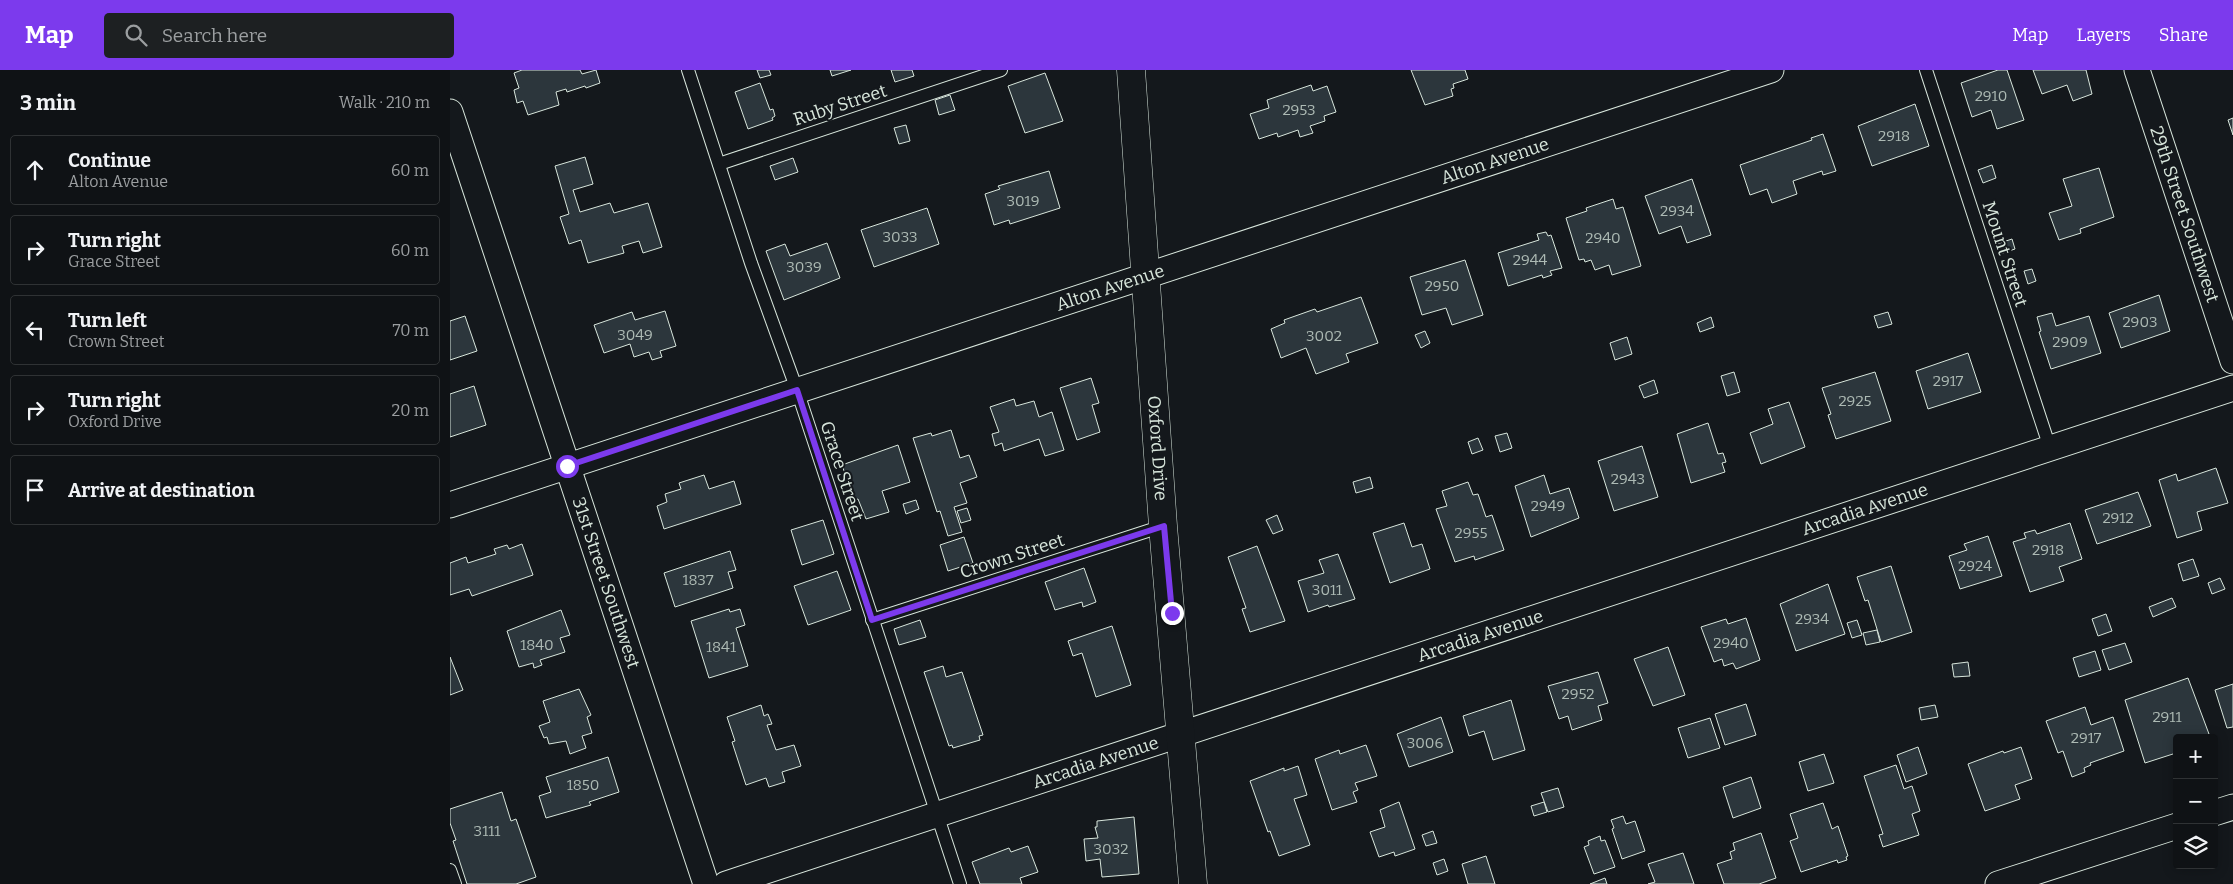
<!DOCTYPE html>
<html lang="en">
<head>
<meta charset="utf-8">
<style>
  :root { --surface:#0f1215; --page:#1d2022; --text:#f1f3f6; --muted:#9b9ea0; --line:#2f3234; --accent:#7c3aed }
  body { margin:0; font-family:Bitter,serif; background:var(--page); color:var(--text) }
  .controls { position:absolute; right:15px; bottom:15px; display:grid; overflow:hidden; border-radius:5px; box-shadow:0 2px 12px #0003 }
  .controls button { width:45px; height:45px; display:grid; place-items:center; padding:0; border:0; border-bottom:1px solid var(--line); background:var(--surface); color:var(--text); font:25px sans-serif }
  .stop { position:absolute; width:15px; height:15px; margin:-11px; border:4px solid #7c3aed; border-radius:50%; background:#fff }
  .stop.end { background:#7c3aed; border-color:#fff; box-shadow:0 1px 5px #0008 }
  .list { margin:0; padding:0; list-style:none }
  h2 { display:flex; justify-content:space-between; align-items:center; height:65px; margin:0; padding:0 20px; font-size:21px }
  h2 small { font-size:16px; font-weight:400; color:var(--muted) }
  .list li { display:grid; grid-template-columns:32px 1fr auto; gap:15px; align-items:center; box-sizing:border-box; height:70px; margin:0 10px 10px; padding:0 10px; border:1px solid var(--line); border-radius:5px }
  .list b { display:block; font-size:19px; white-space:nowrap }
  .list p { margin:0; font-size:16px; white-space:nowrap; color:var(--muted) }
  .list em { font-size:16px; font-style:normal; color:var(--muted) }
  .icon { flex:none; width:28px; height:28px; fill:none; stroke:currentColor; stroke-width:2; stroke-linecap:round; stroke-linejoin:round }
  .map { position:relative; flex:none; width:1783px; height:814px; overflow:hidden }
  header { display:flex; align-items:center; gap:30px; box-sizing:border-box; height:70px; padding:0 25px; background:var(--accent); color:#fff }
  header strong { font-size:24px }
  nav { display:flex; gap:28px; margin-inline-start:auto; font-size:18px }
  .search { width:350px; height:45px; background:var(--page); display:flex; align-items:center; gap:12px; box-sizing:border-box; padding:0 18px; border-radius:5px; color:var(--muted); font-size:19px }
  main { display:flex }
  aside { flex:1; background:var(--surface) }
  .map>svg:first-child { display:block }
</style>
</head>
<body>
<header>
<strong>Map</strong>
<div class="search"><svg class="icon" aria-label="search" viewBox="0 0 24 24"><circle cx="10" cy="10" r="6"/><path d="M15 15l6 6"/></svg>Search here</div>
<nav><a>Map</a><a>Layers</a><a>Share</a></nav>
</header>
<main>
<aside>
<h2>3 min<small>Walk · 210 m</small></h2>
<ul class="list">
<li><svg class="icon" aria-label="ahead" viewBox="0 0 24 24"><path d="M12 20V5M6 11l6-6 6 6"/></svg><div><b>Continue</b><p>Alton Avenue</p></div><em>60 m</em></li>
<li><svg class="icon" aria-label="right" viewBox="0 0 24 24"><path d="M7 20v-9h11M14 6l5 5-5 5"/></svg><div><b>Turn right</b><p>Grace Street</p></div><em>60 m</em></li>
<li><svg class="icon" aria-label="left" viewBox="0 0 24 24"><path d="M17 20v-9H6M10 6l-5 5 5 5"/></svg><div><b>Turn left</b><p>Crown Street</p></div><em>70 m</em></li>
<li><svg class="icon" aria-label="right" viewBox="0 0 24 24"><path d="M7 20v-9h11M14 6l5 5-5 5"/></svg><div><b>Turn right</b><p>Oxford Drive</p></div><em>20 m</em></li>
<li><svg class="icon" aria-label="arrive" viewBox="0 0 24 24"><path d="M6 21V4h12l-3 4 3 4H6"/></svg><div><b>Arrive at destination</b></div></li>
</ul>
</aside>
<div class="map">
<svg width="1783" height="814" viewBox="0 0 1783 814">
  <rect width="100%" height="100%" fill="#14181c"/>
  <!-- building -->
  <g fill="#2c363c" stroke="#d8e6dc">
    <polygon points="72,0 130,0 132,4 146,0 150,13 136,18 135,16 117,22 116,19 106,22 109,35 78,45 73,31 67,33 64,20 69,18 64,3"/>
    <polygon points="307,0 319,0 321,5 310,8"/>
    <polygon points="380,0 401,0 382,6"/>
    <polygon points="441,0 462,0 464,6 445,12"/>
    <polygon points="961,0 1015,0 1018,9 1003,14 1004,18 1001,19 1003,26 975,35"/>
    <polygon points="1548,0 1557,0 1574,50 1547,59 1541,40 1522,47 1511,13"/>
    <polygon points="1583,0 1636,0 1642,24 1623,31 1617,15 1592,24"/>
    <polygon points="595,3 613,51 575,63 558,16"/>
    <polygon points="310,13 320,40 323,39 325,46 322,48 323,50 298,59 285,22"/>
    <polygon points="861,15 863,21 877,16 886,42 874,46 875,51 860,56 863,63 850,67 848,60 828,67 827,63 809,69 800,44 819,38 817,30"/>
    <polygon points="500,25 505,40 489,45 485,30"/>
    <polygon points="1465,34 1479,76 1422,96 1408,56"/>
    <polygon points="1783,48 1783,65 1778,50"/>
    <polygon points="456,55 460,71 449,74 444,58"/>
    <polygon points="1373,64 1386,101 1373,105 1372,101 1343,111 1347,124 1322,133 1317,119 1300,125 1290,95 1362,70 1361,68"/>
    <polygon points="135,87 143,114 123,120 130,142 160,133 164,143 198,133 212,177 193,183 189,171 172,176 174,183 138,193 131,170 119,174 110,147 119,144 105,96"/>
    <polygon points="343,88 348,102 325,110 320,96"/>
    <polygon points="1542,95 1546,108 1533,113 1528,100"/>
    <polygon points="1649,98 1664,147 1630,159 1631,163 1609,170 1599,143 1622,136 1613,109"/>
    <polygon points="599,101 610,138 560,154 559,150 544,155 535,124 550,119 548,116"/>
    <polygon points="1242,109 1261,165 1237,173 1231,156 1209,164 1195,126"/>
    <polygon points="1163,129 1166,139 1173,137 1191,196 1162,205 1159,195 1145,200 1141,190 1135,192 1134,189 1129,190 1116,148 1137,141 1136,138"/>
    <polygon points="477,138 489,174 424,197 411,160"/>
    <polygon points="1096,162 1098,166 1101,165 1112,198 1100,201 1102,205 1093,208 1092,205 1058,216 1048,183 1089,170 1087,164"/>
    <polygon points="1562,169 1565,179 1550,184 1547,174"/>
    <polygon points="377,173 390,208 334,230 316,181 335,174 340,186"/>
    <polygon points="1015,190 1033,245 1002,255 996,238 972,245 960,207"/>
    <polygon points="1582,199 1586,211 1578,214 1574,201"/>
    <polygon points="1709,225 1720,261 1671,278 1659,243"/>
    <polygon points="911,227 928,273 896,284 899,292 866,304 856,278 831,288 821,259 835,253 834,250 865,239 867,242"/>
    <polygon points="215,241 226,276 210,281 212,287 202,290 199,282 184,287 180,274 154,283 144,255 182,242 185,250"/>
    <polygon points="1438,242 1442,254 1428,258 1424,246"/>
    <polygon points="1602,243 1606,256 1639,246 1651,283 1601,299 1589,262 1591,261 1587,247"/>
    <polygon points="15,246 27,281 0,290 0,251"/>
    <polygon points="1261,247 1264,257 1250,262 1247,253"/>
    <polygon points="975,261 980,273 971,278 965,265"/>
    <polygon points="1177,267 1182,284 1165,290 1160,273"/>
    <polygon points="1518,283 1531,322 1478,339 1466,301"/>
    <polygon points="1284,302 1290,322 1277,326 1271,306"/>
    <polygon points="1425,302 1441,351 1386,369 1378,345 1381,344 1372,318"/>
    <polygon points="641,308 649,333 642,335 650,362 627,370 610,318"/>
    <polygon points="1204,310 1208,323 1194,328 1189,316"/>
    <polygon points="24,316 36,355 0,367 0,324"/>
    <polygon points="564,329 566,336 584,331 589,347 602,342 614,380 595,386 589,369 554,381 552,373 545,376 542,364 549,362 540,337"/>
    <polygon points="1339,332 1355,377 1311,394 1300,363 1323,354 1318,339"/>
    <polygon points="1258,353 1268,384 1273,383 1276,392 1272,393 1275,402 1241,413 1227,364"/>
    <polygon points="501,360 510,388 519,385 527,407 510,413 517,433 504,437 512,462 498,466 490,441 487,442 463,368 481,363 482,366"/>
    <polygon points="1057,363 1062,378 1050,382 1045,366"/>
    <polygon points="1028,368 1033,380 1022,384 1018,372"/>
    <polygon points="448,375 460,412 432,421 439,442 416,449 408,429 404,430 392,395"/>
    <polygon points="1192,376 1208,427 1164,441 1148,391"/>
    <polygon points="1766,398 1778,433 1747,442 1752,460 1727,468 1709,410 1726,404 1728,411"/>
    <polygon points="254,405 259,419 284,411 291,434 214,459 207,436 217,432 215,424 231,419 229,413"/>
    <polygon points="1094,405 1100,424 1119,418 1129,448 1081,467 1065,416"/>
    <polygon points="920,407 923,418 906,423 903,412"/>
    <polygon points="1018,412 1023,425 1028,424 1036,447 1042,445 1054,480 1025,490 1024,486 1005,492 986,439 997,436 992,421"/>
    <polygon points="1688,422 1701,456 1647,474 1635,440"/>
    <polygon points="466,430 469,439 456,444 453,434"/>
    <polygon points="517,438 521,450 511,453 507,441"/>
    <polygon points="827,445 833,460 823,464 816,450"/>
    <polygon points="373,450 384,484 352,495 341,460"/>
    <polygon points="954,453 962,477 972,474 980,499 940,513 923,463"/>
    <polygon points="1620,453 1632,489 1609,497 1614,511 1580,522 1563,472 1576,468 1574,463 1585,460 1587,464"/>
    <polygon points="1538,466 1552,506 1510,519 1499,486 1517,480 1514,474"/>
    <polygon points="514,467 523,493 498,501 490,475"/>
    <polygon points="72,474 83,505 22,526 19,519 0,525 0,493 16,487 18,493 46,484 44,479 57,475 59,479"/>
    <polygon points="807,476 835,551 800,562 792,539 796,538 778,487"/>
    <polygon points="280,481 286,500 278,502 283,518 225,537 214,503"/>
    <polygon points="888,484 905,529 879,537 878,535 858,542 848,511 874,503 869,490"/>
    <polygon points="1743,489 1749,506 1733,511 1728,494"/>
    <polygon points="1441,496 1462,562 1431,572 1418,530 1415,531 1407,507"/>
    <polygon points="634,498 646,532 633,537 632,532 605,540 595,512"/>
    <polygon points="387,501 401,540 358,555 344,516"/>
    <polygon points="1770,508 1775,519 1762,524 1758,513"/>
    <polygon points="1378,514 1395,564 1346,581 1330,534"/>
    <polygon points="1722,528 1726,537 1703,547 1699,537"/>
    <polygon points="279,539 280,542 290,539 295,555 286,558 298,596 259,608 241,551"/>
    <polygon points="111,540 120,565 110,568 115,582 90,590 92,595 84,598 83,593 69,597 57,561"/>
    <polygon points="1656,544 1662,561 1648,566 1642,549"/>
    <polygon points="1296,548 1310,590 1286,599 1283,593 1274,596 1272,589 1264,592 1251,557 1276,549 1278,554"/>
    <polygon points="470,550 476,567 449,575 444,559"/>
    <polygon points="1407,550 1412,565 1402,568 1397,553"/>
    <polygon points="662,556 681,615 646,627 632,583 623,586 618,571"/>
    <polygon points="1427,560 1430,572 1416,575 1413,563"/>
    <polygon points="1675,573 1682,592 1659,600 1652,580"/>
    <polygon points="1218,577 1235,625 1203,636 1184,589"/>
    <polygon points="1645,581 1651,600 1629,607 1623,588"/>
    <polygon points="0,587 13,620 0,625"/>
    <polygon points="1518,592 1520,606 1504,607 1502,594"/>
    <polygon points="493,596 496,607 512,602 533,665 529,666 530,670 503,678 502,675 499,676 474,602"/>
    <polygon points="1148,602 1158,633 1148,636 1152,650 1122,660 1118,646 1109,649 1098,616"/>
    <polygon points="1738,608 1759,664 1748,668 1727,668 1727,675 1724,676 1726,683 1695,693 1675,630"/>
    <polygon points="1783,614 1783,657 1777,658 1765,620"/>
    <polygon points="129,619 141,645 137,647 142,663 132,666 136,678 120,684 116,671 99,674 97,667 94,668 89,656 100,652 93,631"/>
    <polygon points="1061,630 1075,680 1043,690 1034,661 1019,666 1013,646"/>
    <polygon points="1296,634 1306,665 1275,675 1265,644"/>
    <polygon points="311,635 314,646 318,644 322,654 317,655 326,680 344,675 351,696 332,702 335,712 319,717 316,708 296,715 282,672 285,671 277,647"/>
    <polygon points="1485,635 1488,647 1471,650 1469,638"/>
    <polygon points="1635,637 1641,655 1663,647 1674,681 1640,693 1641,695 1634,698 1635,702 1622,707 1613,681 1608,683 1596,651"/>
    <polygon points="991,647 1003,682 959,697 947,664"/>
    <polygon points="1260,648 1270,678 1238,688 1228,658"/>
    <polygon points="916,675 927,706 905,713 908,720 903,722 907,732 882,740 865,689 889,680 890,684"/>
    <polygon points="1468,677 1477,704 1456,712 1447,685"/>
    <polygon points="1571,677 1582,709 1565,715 1570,729 1535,741 1518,694 1553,681 1554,683"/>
    <polygon points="1374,684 1384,713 1358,721 1349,692"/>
    <polygon points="158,687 169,722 139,732 141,735 96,748 89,726 101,722 96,707"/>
    <polygon points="1446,695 1454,719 1462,716 1470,741 1462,744 1469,765 1433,777 1429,765 1433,764 1414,706"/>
    <polygon points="848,696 857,725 844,729 860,775 829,786 820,761 818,762 800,711 834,698 834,701"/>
    <polygon points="1301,707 1311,738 1283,748 1273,717"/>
    <polygon points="1108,718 1114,737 1098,742 1091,723"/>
    <polygon points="52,722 61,751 66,749 86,807 66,814 17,814 3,771 6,770 0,753 0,739"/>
    <polygon points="949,732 965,779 945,786 944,782 929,787 920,762 935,757 930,740"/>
    <polygon points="1094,732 1097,742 1084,746 1081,736"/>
    <polygon points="1373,733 1382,759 1388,756 1398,786 1396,787 1397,790 1388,793 1387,790 1351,802 1340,771 1348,768 1340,744"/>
    <polygon points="1173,746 1176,754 1185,751 1195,781 1172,789 1162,759 1164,758 1161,750"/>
    <polygon points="684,747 689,804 652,807 650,789 636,791 634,769 648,768 645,757 647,757 647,751"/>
    <polygon points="983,761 987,773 976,776 972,765"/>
    <polygon points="1311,763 1326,808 1309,814 1274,814 1267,794 1282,789 1280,782 1285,780 1283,773"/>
    <polygon points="1150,766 1151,771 1155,770 1165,797 1144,804 1134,777 1139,775 1138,771"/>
    <polygon points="578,776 588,802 570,808 572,814 530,814 522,792 559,778 561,782"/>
    <polygon points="1233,783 1244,814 1198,814 1205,812 1198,794"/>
    <polygon points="1036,786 1045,814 1018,814 1012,794"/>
    <polygon points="994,789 998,801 987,805 983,793"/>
    <polygon points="1155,808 1157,814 1140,814"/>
  </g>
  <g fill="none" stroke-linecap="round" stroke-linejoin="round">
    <!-- service casing -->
    <g stroke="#d8e6dc" stroke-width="14">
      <g id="service">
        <polyline points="238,0 301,193 347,320 510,814"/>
        <polyline points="1476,0 1600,378"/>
        <polyline points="269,94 551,0"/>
        <polyline points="422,550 713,456"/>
        <polyline points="0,800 5,814"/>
      </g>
    </g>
    <!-- minor casing -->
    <g stroke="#d8e6dc" stroke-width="27">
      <g id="minor">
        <path id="s1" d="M 1687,0 L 1783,291"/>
        <path id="s2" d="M 0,42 L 256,814"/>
        <path id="s3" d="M 0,435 L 1321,0"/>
        <polyline points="1764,743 1783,737"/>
        <path id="s4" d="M 276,814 L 1783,318"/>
        <polyline points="1548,814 1727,756"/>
      </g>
    </g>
    <!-- secondary casing -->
    <g stroke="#d8e6dc" stroke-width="29">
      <g id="secondary">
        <path id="s5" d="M 681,0 L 713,456 L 743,814"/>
      </g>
    </g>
    <!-- service -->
    <use href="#service" stroke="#14181c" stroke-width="12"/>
    <!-- minor -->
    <use href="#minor" stroke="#14181c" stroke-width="25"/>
    <!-- secondary -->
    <use href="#secondary" stroke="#14181c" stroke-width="28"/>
  </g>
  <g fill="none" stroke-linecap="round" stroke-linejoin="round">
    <!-- route -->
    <polyline stroke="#7c3aed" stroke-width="6" points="117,396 347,320 422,550 714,456 722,543"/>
  </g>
  <g text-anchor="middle" stroke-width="4" stroke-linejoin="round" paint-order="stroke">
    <!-- number labels -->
    <g font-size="15" fill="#adbab4">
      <text x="1541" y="31">2910</text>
      <text x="849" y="45">2953</text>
      <text x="1444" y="71">2918</text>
      <text x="573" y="136">3019</text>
      <text x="1227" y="146">2934</text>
      <text x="450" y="172">3033</text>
      <text x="1153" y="173">2940</text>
      <text x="1080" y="195">2944</text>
      <text x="354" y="202">3039</text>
      <text x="992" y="221">2950</text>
      <text x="1690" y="257">2903</text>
      <text x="185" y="270">3049</text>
      <text x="874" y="271">3002</text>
      <text x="1620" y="277">2909</text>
      <text x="1498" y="316">2917</text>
      <text x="1405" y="336">2925</text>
      <text x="1178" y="414">2943</text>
      <text x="1098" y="441">2949</text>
      <text x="1668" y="453">2912</text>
      <text x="1021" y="468">2955</text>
      <text x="1598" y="485">2918</text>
      <text x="1525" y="501">2924</text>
      <text x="248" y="515">1837</text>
      <text x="877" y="525">3011</text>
      <text x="1362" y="554">2934</text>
      <text x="1281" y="578">2940</text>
      <text x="87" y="580">1840</text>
      <text x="271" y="582">1841</text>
      <text x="1128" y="629">2952</text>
      <text x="1717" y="652">2911</text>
      <text x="1636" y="673">2917</text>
      <text x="975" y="678">3006</text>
      <text x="133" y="720">1850</text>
      <text x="37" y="766">3111</text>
      <text x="661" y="784">3032</text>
    </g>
    <!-- street labels -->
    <g font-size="18" fill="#d8e6dc" stroke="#14181c">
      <text transform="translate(390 35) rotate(-18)" y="6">Ruby Street</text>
      <text dy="6" stroke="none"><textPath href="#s3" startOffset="1100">Alton Avenue</textPath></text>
      <text dy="6" stroke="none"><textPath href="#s1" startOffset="152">29th Street Southwest</textPath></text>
      <text transform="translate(1555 184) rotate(72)" y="6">Mount Street</text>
      <text dy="6" stroke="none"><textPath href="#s3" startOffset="695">Alton Avenue</textPath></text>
      <text dy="6" stroke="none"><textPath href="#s5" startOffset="379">Oxford Drive</textPath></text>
      <text transform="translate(392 401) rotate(72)" y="6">Grace Street</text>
      <text dy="6" stroke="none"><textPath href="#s4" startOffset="1199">Arcadia Avenue</textPath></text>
      <text transform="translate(562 486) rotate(-18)" y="6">Crown Street</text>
      <text dy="6" stroke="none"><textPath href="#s2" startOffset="496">31st Street Southwest</textPath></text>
      <text dy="6" stroke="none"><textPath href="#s4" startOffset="794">Arcadia Avenue</textPath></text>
      <text dy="6" stroke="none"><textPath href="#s4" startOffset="389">Arcadia Avenue</textPath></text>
    </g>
  </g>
</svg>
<div class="controls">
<button>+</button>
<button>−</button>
<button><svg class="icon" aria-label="layers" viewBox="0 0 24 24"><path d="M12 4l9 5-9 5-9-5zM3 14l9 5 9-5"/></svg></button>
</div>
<div class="stop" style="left:117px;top:396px"></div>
<div class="stop end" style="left:722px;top:543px"></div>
</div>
</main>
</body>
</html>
